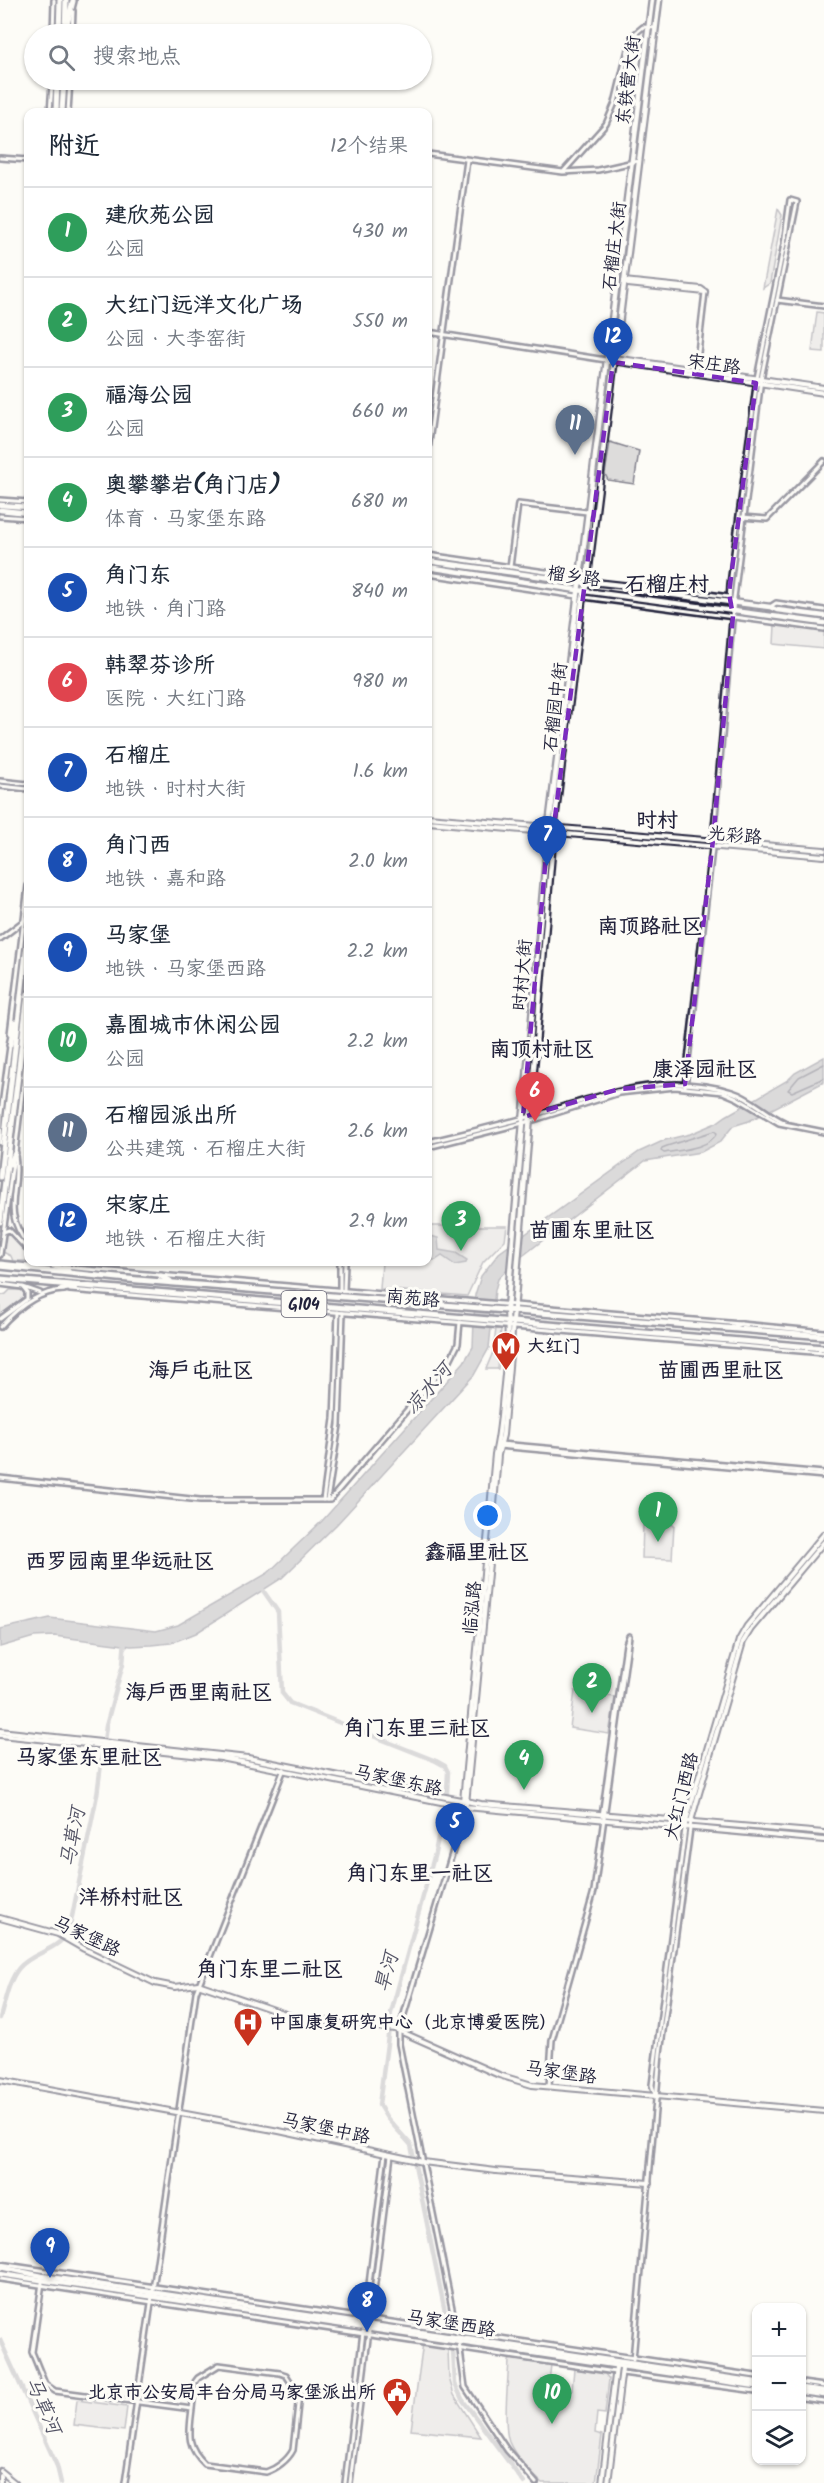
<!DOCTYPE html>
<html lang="zh">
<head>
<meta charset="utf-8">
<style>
  :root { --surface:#fff; --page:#f6f6f7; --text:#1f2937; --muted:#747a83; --line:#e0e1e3; --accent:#db2777 }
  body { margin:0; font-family:Kalam,"LXGW WenKai TC",sans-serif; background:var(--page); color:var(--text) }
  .controls { position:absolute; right:18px; bottom:18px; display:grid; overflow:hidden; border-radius:12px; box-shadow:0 2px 4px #0004 }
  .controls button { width:54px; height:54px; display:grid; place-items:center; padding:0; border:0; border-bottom:2px solid var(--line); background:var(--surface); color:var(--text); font:30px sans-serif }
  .you { position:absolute; left:488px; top:1516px; width:21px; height:21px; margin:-15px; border:4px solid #fff; border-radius:50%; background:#1a73e8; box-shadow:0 0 0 9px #1a73e833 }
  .badge { display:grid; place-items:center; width:39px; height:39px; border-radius:50%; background:var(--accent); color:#fff; font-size:20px; font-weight:700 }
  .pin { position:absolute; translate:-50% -50px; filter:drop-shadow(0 2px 3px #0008) }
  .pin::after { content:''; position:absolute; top:32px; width:21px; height:18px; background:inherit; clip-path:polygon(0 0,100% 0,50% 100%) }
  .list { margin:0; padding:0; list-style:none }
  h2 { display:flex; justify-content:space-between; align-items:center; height:78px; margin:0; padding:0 24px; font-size:26px }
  h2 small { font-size:20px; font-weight:400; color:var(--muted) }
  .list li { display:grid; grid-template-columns:39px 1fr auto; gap:18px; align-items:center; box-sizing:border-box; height:90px; padding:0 24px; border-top:2px solid var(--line) }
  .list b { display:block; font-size:22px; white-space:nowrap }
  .list p { margin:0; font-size:20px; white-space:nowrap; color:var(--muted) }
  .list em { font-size:20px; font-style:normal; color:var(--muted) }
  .icon { flex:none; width:33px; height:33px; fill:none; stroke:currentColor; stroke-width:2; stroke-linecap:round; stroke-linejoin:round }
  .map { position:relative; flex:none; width:824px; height:2483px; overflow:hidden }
  .search { position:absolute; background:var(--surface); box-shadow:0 2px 4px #0004; left:24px; top:24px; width:408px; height:66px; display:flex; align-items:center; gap:15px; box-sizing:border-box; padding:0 21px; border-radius:33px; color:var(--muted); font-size:22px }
  .panel { position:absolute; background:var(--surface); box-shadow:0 2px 4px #0004; left:24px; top:108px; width:408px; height:1158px; border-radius:12px }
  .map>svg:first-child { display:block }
</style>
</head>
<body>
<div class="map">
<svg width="824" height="2483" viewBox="0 0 824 2483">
  <rect width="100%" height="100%" fill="#fdfcf7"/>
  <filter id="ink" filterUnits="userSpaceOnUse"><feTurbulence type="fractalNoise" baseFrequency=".0167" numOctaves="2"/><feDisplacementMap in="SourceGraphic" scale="12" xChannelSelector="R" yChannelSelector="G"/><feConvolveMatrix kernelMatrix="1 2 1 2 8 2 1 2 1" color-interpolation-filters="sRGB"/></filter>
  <g filter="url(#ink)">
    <!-- green -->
    <g fill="#dddcdb" stroke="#807f8b" stroke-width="1.5">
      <polygon points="778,209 782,215 770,283 763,288"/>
      <polygon points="817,312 824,313 824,352 812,351"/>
      <polygon points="610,442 639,451 634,484 608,480 605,474"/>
      <polygon points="775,625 824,631 824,649 774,644"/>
      <polygon points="428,1226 507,1226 505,1240 483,1262 467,1296 380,1289 382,1262 428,1262"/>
      <polygon points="10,1233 28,1254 28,1261 13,1261 11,1256 3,1252 5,1235"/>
      <polygon points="10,1290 22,1290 25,1296 0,1317 0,1296 6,1294"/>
      <polygon points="496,1329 501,1329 498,1369 486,1369 493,1352"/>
      <polygon points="643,1524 674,1525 672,1559 642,1558"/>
      <polygon points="575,1691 615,1697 609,1734 570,1728"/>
      <polygon points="423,2343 448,2348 449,2378 454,2395 481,2437 411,2430"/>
      <path d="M 511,2359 L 551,2365 L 548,2390 L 572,2390 L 574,2369 L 605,2374 L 609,2379 L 605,2414 L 597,2413 L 595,2433 L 602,2435 L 596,2483 L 542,2483 C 530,2472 516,2458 509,2442 C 503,2426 508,2380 509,2361 Z"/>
      <polygon points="77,2400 127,2407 124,2431 74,2425"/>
    </g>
    <!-- water -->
    <g fill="#b2b2b7" stroke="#787885" stroke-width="1.5">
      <polygon points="824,1057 824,1082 749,1121 733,1126 720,1142 701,1152 645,1161 511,1265 498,1279 495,1290 489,1348 474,1375 337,1524 282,1578 196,1633 171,1643 151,1645 131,1646 54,1636 34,1637 0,1647 0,1629 50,1618 156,1631 178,1625 268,1573 322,1521 464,1362 473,1347 475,1295 481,1276 499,1253 639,1152 665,1140 690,1134 716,1123 726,1116 788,1080 795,1073"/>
      <polygon points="431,1236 438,1238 439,1250 456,1253 467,1260 466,1263 455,1265 442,1256 436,1260 428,1260 428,1239"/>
    </g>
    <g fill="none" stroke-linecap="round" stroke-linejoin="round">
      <!-- shore -->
      <g stroke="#5c5c6d" stroke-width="1.5">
        <polyline points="824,1064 799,1077 788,1090 792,1092 824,1078"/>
        <path d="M 714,1131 L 717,1133 C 709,1149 680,1150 664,1153 L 661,1151 L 662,1148 L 667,1146 Z"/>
      </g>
      <!-- river -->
      <g stroke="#b2b2b7" stroke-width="4.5">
        <polyline points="260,1586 278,1612 282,1693 290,1703 436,1761 445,1766 448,1772 447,1792 435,1853 391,2013 379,2105 387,2118 411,2145 453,2351 455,2384 462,2399 524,2483"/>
        <path d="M 0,2018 C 5,2002 8,1981 19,1968 C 34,1951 55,1953 69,1931 L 97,1795 L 106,1726 L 123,1664 L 125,1639"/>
        <polyline points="0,2340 57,2466 61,2483"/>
      </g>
      <!-- tertiary casing -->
      <g stroke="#22223b" stroke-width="8">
        <g id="tertiary">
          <polyline points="53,34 54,0"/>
          <polyline points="72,34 73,11"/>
          <polyline points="50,112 52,84"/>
          <polyline points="68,112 70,80"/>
          <polyline points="428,154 563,172 598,170 638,161"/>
          <polyline points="0,158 28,160"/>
          <polyline points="564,171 606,124 615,103 631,37 643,27 655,28"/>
          <polyline points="777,300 824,306"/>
          <polyline points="428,332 606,360"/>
          <polyline points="696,370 705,292"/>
          <polyline points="428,450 467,160"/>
          <polyline points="0,500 28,502"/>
          <polyline points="0,516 28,518"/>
          <polyline points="742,517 767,519 824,461"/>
          <polyline points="428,555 587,578"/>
          <polyline points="510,567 518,504 587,512"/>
          <polyline points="428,574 577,596"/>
          <polyline points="631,586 644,585 729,597"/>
          <polyline points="584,597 824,629"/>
          <polyline points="770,607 776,603 824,610"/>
          <polyline points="0,781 28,784"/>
          <polyline points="0,786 28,789"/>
          <polyline points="0,939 25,920"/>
          <polyline points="10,1034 28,886"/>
          <polyline points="685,1087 713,840 734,598 761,379 797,202 790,200 784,244 757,378 730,584 729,602 732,610"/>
          <path d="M 428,1142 C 463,1134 499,1125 535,1115 C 601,1096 662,1071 732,1092 C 752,1098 766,1114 784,1122"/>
          <polyline points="0,1143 1,1113 10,1046"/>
          <polyline points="428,1147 531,1121 619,1093 675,1087 723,1092 737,1098 779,1123 824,1132"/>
          <polyline points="15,1153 28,1043"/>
          <path d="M 15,1155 C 21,1191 0,1209 28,1245"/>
          <polyline points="3,1232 9,1230 28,1250"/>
          <polyline points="0,1255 13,1162"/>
          <polyline points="0,1263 28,1266 44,1263 54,1266"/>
          <polyline points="63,1267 741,1324"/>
          <polyline points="0,1284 23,1287 40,1293"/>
          <polyline points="70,1290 824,1353"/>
          <polyline points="340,1290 340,1262"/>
          <polyline points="344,1291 345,1262"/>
          <polyline points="0,1319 27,1299 27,1292 24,1288"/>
          <path d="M 0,1327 C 17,1308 38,1291 64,1290"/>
          <polyline points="733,1327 741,1324 824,1332"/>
          <polyline points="500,1444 824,1473"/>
          <polyline points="499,1446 824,1476"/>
          <polyline points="0,1478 200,1500 330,1500 450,1360 458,1344 460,1322"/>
          <polyline points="323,1500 334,1419 338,1312"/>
          <polyline points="327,1500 339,1425 343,1313"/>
          <polyline points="549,2086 552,2040 594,1891 629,1636 626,1644 602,1816"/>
          <polyline points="655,2095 652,2085 686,1821"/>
          <polyline points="0,2264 756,2376"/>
          <polyline points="0,2279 615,2372"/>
          <path d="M 42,2283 L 32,2352 L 45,2384 L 55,2391 L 192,2409 L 195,2382 L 198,2378 L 219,2365 L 280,2373 L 286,2375 L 299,2395 L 293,2450 C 288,2460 276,2469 266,2472 L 205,2464 C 186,2446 189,2434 192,2409"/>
          <polyline points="364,2325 385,2154"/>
          <polyline points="457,2333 399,2044 399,2031 466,1807"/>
          <polyline points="459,2343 465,2387 507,2450 536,2483"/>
          <polyline points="633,2360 660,2054 691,1821"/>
          <polyline points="622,2373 756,2391"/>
          <polyline points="802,2383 824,2386"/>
          <polyline points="802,2398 824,2401"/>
          <polyline points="125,2483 196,1992 284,1769"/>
          <polyline points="345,2483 363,2332"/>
          <polyline points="350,2483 391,2155"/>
        </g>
      </g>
      <!-- secondary casing -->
      <g stroke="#22223b" stroke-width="8">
        <g id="secondary">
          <polyline points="624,281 701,289 705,292"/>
          <polyline points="624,282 628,284 705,292"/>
          <polyline points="607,357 824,388"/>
          <polyline points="606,360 824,393"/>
          <polyline points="428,817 824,850"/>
          <polyline points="428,822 824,856"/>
          <polyline points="494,1505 498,1455 503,1435 514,1310"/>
          <polyline points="0,1731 248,1758 481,1804 824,1833"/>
          <polyline points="0,1735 221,1758 466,1807 824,1840"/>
          <path d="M 463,1801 L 495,1454 C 500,1434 501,1414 503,1394 C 506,1366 509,1338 507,1310"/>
          <polyline points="466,1804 489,1563"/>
          <polyline points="686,1821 739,1640 747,1626 824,1534"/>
          <polyline points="691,1821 743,1642 751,1629 824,1542"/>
          <polyline points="0,1918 58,1934 84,1949 155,1983 175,1987 198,1984 297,2018 395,2029 499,2075 532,2085 824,2111"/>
          <polyline points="0,2080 279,2131 423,2162 496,2171 649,2183"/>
          <polyline points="0,2471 15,2483"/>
          <polyline points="0,2476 0,2483"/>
          <polyline points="602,2483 616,2367"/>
          <polyline points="608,2483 622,2368"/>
        </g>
      </g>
      <!-- primary casing -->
      <g stroke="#22223b" stroke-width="9">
        <g id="primary">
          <polyline points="0,505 28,507"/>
          <polyline points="0,510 28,513"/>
          <polyline points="428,561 587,583 593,582 629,586 642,591 770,607 777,610 824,616"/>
          <polyline points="428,567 577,590 824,623"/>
          <polyline points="507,1309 548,833 652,0"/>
          <polyline points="514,1309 554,827 582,602 587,583 659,0"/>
          <polyline points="0,2267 42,2276 756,2382"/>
          <polyline points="0,2274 756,2386"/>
          <polyline points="802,2388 824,2391"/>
          <polyline points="802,2392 824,2395"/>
        </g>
      </g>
      <!-- trunk casing -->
      <g stroke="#22223b" stroke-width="10">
        <g id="trunk">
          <polyline points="67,24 73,1"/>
          <polyline points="59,34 60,0"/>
          <polyline points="65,34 66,0"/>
          <polyline points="52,84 53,80"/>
          <polyline points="56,112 57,80"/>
          <polyline points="62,112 64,80"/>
          <polyline points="27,1026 28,1043"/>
          <polyline points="10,1045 15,1022"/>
          <polyline points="10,1164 15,1153"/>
          <polyline points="0,1177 28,936"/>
          <polyline points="0,1222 28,994"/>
          <polyline points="0,1266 138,1280 824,1336"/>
          <polyline points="54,1266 68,1271"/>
          <polyline points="161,1276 170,1281"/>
          <polyline points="0,1279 824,1348"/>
          <polyline points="62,1289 75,1287"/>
        </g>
      </g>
      <!-- tertiary -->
      <use href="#tertiary" stroke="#fdfcf7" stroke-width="3"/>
      <!-- secondary -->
      <use href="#secondary" stroke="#fdfcf7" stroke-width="4"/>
      <!-- primary -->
      <use href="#primary" stroke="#fdfcf7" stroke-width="4.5"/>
      <!-- trunk -->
      <use href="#trunk" stroke="#fdfcf7" stroke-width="5"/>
    </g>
  </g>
  <!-- marked area -->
  <path d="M0 0H824V2483H0ZM 613,362 L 756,383 L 729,593 L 733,616 L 713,840 L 685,1084 L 619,1089 L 523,1117 L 548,833 L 553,833 Z" fill="#fdfcf7" fill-opacity=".55" fill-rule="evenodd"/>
  <path fill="none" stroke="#7b2cbf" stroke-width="4.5" stroke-dasharray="12 8" stroke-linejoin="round" d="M 613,362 L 756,383 L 729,593 L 733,616 L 713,840 L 685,1084 L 619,1089 L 523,1117 L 548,833 L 553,833 Z"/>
  <!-- icons -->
  <defs>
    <g id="metro-pin" transform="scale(1.5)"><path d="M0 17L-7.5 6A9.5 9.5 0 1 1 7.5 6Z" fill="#c8321e" stroke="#fdfcf7"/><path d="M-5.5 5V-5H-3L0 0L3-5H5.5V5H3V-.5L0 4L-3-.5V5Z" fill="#fff"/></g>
    <g id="hospital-pin" transform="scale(1.5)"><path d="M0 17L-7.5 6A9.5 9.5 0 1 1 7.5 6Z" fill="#c8321e" stroke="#fdfcf7"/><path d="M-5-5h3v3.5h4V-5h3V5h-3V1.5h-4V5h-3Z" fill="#fff"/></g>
    <g id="civic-pin" transform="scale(1.5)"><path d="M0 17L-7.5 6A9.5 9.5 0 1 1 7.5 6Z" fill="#c8321e" stroke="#fdfcf7"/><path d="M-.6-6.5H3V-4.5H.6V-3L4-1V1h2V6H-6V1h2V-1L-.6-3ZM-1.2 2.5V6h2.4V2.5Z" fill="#fff"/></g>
  </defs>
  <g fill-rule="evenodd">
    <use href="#metro-pin" x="506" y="1346"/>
    <use href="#hospital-pin" x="248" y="2022"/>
    <use href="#civic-pin" x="397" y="2392"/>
  </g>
  <g text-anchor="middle" stroke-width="6" stroke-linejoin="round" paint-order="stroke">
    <!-- shield labels -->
    <rect fill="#fdfcf7" stroke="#646373" stroke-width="1.5" x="281.5" y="1291" width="45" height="26" rx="4.5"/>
    <g font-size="16" font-weight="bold" fill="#22223b">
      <text x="304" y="1310">G104</text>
    </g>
    <!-- street labels -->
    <g font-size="18" fill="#22223b" stroke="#fdfcf7">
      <text transform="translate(628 80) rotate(-83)" y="6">东铁营大街</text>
      <text transform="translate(614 246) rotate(-83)" y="6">石榴庄大街</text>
      <text transform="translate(714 364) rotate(8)" y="6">宋庄路</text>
      <text transform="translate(574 576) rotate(8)" y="6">榴乡路</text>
      <text transform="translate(555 707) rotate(-83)" y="6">石榴园中街</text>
      <text transform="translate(735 835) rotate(5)" y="6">光彩路</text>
      <text transform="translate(522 975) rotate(-85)" y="6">时村大街</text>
      <text transform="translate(413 1298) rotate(5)" y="6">南苑路</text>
      <text transform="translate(472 1608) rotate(-85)" y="6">临泓路</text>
      <text transform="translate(398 1780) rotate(12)" y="6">马家堡东路</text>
      <text transform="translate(681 1796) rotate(-76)" y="6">大红门西路</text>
      <text transform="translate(87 1936) rotate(25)" y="6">马家堡路</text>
      <text transform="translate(561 2072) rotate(8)" y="6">马家堡路</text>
      <text transform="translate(326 2128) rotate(12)" y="6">马家堡中路</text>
      <text transform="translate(451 2323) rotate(9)" y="6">马家堡西路</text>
    </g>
    <!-- poi labels -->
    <g font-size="18" font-weight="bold" fill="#22223b" stroke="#fdfcf7" text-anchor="start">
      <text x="527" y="1352">大红门</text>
      <text x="269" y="2028">中国康复研究中心（北京博爱医院）</text>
      <text x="376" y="2398" text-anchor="end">北京市公安局丰台分局马家堡派出所</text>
    </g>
    <!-- water labels -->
    <g font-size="20" font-style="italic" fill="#545466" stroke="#fdfcf7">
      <text transform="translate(428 1388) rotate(-49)" y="7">凉水河</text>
      <text transform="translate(72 1837) rotate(-79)" y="7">马草河</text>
      <text transform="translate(386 1972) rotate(-75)" y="7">旱河</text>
      <text transform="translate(44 2405) rotate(67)" y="7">马草河</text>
    </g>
    <!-- quarter labels -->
    <g font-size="21" font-weight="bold" fill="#22223b" stroke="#fdfcf7">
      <text x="667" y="591">石榴庄村</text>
      <text x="657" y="827">时村</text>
      <text x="650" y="933">南顶路社区</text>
      <text x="542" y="1056">南顶村社区</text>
      <text x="705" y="1076">康泽园社区</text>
      <text x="592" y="1237">苗圃东里社区</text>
      <text x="201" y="1377">海户屯社区</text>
      <text x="721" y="1377">苗圃西里社区</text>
      <text x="477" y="1559">鑫福里社区</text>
      <text x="120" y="1568">西罗园南里华远社区</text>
      <text x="199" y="1699">海户西里南社区</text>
      <text x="417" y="1735">角门东里三社区</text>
      <text x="89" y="1764">马家堡东里社区</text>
      <text x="420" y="1880">角门东里一社区</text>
      <text x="131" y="1904">洋桥村社区</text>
      <text x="270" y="1976">角门东里二社区</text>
    </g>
  </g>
</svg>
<div class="controls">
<button>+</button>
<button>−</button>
<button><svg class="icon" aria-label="layers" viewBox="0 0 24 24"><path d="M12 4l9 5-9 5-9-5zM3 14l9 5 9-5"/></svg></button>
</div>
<div class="you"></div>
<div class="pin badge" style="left:658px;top:1542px;background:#2e9e5b">1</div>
<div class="pin badge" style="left:592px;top:1713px;background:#2e9e5b">2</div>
<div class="pin badge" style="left:461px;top:1251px;background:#2e9e5b">3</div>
<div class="pin badge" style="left:524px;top:1790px;background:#2e9e5b">4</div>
<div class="pin badge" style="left:455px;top:1853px;background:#1a4fb4">5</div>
<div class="pin badge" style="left:535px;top:1122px;background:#e0444e">6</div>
<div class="pin badge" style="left:547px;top:866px;background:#1a4fb4">7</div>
<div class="pin badge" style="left:367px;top:2332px;background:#1a4fb4">8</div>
<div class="pin badge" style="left:50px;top:2278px;background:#1a4fb4">9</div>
<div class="pin badge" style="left:552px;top:2424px;background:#2e9e5b">10</div>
<div class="pin badge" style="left:575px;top:455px;background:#5c6f8a">11</div>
<div class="pin badge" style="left:613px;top:368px;background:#1a4fb4">12</div>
<div class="search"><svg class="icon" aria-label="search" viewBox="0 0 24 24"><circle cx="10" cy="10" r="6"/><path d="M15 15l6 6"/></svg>搜索地点</div>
<section class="panel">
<h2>附近<small>12个结果</small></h2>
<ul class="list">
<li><span class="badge" style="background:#2e9e5b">1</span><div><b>建欣苑公园</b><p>公园</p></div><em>430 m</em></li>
<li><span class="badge" style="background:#2e9e5b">2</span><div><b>大红门远洋文化广场</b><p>公园 · 大李窑街</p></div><em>550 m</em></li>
<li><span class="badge" style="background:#2e9e5b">3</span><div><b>福海公园</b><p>公园</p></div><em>660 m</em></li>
<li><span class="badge" style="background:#2e9e5b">4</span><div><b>奥攀攀岩(角门店)</b><p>体育 · 马家堡东路</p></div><em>680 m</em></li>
<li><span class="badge" style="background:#1a4fb4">5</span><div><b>角门东</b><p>地铁 · 角门路</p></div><em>840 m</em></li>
<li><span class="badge" style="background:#e0444e">6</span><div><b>韩翠芬诊所</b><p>医院 · 大红门路</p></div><em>980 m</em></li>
<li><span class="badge" style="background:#1a4fb4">7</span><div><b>石榴庄</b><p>地铁 · 时村大街</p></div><em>1.6 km</em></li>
<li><span class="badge" style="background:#1a4fb4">8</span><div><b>角门西</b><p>地铁 · 嘉和路</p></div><em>2.0 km</em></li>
<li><span class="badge" style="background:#1a4fb4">9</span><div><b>马家堡</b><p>地铁 · 马家堡西路</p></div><em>2.2 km</em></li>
<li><span class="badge" style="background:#2e9e5b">10</span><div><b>嘉囿城市休闲公园</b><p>公园</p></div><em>2.2 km</em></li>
<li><span class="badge" style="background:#5c6f8a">11</span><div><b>石榴园派出所</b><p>公共建筑 · 石榴庄大街</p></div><em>2.6 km</em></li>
<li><span class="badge" style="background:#1a4fb4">12</span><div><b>宋家庄</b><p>地铁 · 石榴庄大街</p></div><em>2.9 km</em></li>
</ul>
</section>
</div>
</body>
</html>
